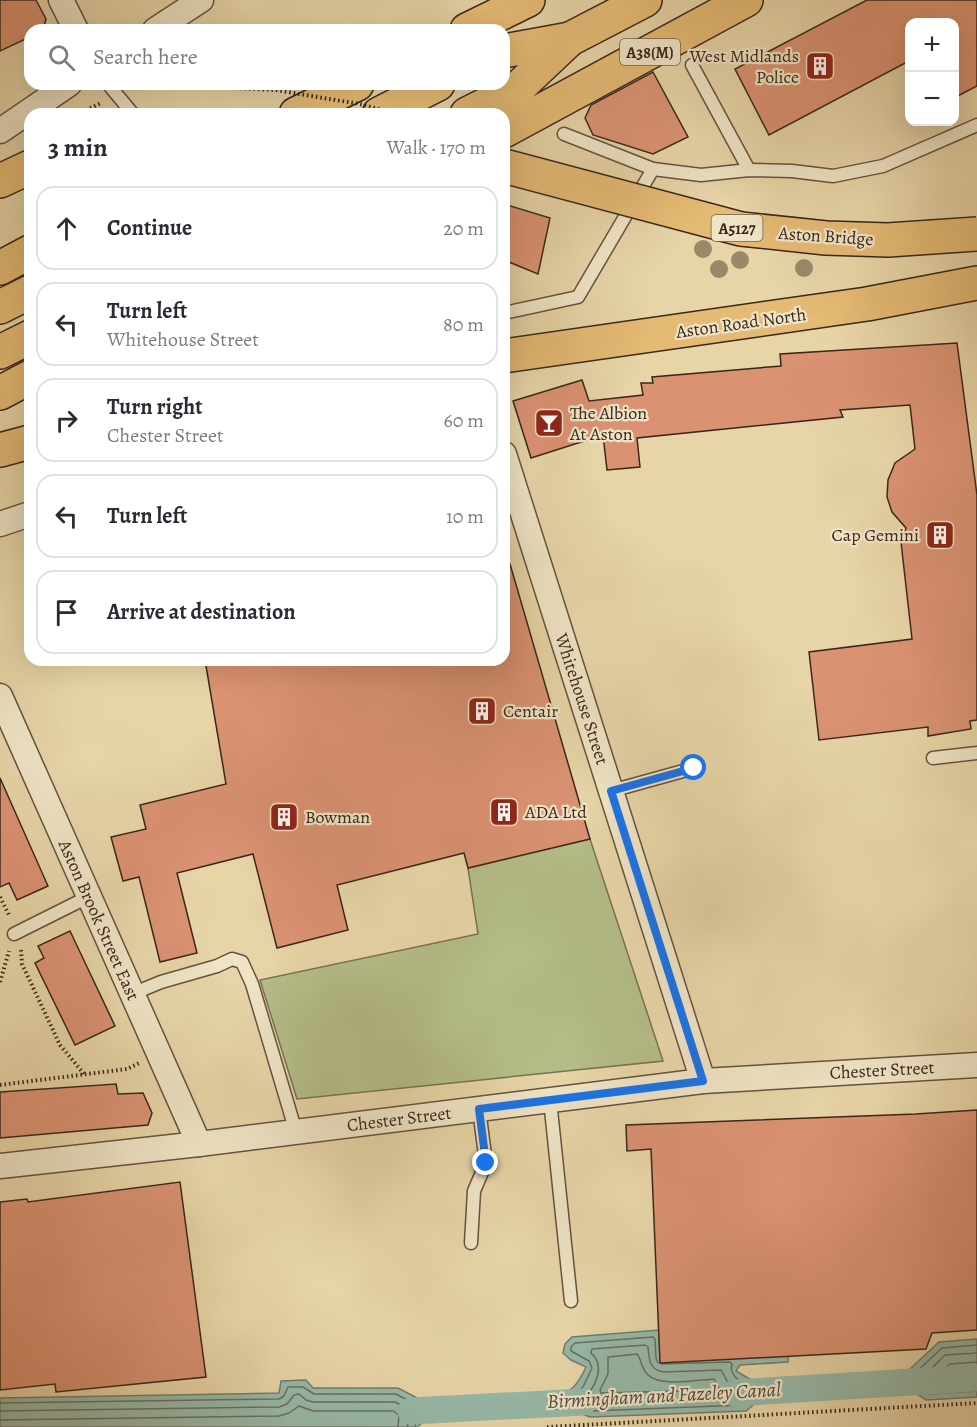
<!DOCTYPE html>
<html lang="en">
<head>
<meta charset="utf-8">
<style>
  :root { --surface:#fff; --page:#f7f7f7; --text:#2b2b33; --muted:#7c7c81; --line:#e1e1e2 }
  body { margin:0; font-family:Alegreya,serif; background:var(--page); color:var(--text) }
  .controls { position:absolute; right:18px; top:18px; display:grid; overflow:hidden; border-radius:12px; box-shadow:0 6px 24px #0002 }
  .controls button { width:54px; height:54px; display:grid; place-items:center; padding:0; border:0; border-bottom:2px solid var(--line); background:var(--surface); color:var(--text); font:30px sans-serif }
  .stop { position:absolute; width:18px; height:18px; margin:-14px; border:4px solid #1a73e8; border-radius:50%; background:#fff }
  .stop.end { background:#1a73e8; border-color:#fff; box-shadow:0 2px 6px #0008 }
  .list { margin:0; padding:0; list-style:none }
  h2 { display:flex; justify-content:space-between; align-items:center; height:78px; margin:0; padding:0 24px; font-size:26px }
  h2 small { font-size:20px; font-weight:400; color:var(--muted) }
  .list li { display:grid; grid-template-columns:39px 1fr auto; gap:18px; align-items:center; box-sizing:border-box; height:84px; margin:0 12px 12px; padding:0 12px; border:2px solid var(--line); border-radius:18px }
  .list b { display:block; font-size:22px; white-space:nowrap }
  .list p { margin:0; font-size:20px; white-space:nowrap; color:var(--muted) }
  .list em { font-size:20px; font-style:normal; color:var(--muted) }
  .icon { flex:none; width:33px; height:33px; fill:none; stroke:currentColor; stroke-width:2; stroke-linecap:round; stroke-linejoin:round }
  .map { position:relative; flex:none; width:977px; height:1427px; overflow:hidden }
  .search { position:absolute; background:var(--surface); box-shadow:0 6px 24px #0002; left:24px; top:24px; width:486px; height:66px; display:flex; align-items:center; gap:15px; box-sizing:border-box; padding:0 21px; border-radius:18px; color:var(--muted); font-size:22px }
  .panel { position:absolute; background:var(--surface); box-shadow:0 6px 24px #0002; left:24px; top:108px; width:486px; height:558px; border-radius:18px }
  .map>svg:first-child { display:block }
</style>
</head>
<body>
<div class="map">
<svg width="977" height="1427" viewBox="0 0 977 1427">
  <rect width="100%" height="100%" fill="#e7d5a7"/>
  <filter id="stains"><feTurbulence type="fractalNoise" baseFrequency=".00333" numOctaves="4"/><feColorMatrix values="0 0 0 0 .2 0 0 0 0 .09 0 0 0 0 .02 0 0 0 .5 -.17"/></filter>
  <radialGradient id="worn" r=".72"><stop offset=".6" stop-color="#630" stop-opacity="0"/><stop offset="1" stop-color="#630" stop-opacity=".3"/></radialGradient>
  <!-- green -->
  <polygon fill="#b4bd88" stroke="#777252" stroke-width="1.5" points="590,839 663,1061 297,1099 260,980 478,934 468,868"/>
  <!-- water -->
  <g fill="#97b9a8" stroke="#727e70" stroke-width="1.5">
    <path d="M 660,1330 L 789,1353 L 788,1362 L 740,1365 L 736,1371 L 770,1391 L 746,1411 L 590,1417 L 577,1412 L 545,1405 C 568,1392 575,1391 586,1367 L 571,1360 L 563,1353 L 565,1344 L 572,1337 Z"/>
    <polygon points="977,1339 977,1397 926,1400 900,1383 909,1370 939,1342"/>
    <polygon points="306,1380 313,1388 398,1388 427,1403 446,1410 430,1417 417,1427 0,1427 0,1398 279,1393 281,1381"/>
  </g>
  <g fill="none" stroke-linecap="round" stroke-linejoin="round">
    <!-- shore -->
    <g stroke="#687062" stroke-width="1.5">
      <path d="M 645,1345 L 648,1347 C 649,1359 649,1370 664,1372 L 721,1370 L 727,1381 L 744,1391 L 744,1395 L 740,1398 L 593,1403 L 585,1400 L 585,1397 C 597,1385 605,1365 591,1353 L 592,1349 Z"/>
      <polyline points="977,1345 942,1348 914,1374 910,1381 928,1394 977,1391"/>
      <polyline points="977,1353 945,1355 921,1379 930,1386 977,1383"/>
      <path d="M 637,1354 C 642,1360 641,1369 648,1375 C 660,1387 697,1380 714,1379 L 719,1388 L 717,1390 L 601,1393 L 600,1390 L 608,1374 L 608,1357 Z"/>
      <polyline points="977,1362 950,1364 940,1373 943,1376 977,1374"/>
      <path d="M 658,1363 L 656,1358 L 655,1339 L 653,1337 L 575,1343 L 571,1347 L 571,1351 L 589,1361 L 592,1368 L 583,1387 L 569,1399 L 568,1402 L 591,1411 L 743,1405 L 758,1393 L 756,1390 C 746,1383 728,1379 732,1364 L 730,1362 L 661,1364"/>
      <polyline points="0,1403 279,1399 284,1396 288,1387 303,1387 314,1394 396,1394 426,1410 426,1413 416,1421 415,1427"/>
      <polyline points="0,1411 279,1407 287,1404 294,1395 299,1394 306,1400 313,1402 395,1402 412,1411 407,1427"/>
      <polyline points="0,1420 279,1416 289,1413 299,1406 313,1411 393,1411 399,1415 398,1427"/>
    </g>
    <!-- canal -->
    <g stroke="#97b9a8" stroke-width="27">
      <polyline points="735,1393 977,1378"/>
      <polyline points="411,1411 583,1402"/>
    </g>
  </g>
  <!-- building -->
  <g fill="#da9272" stroke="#3a261b" stroke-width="1.5">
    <polygon points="0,0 36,0 46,19 43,30 30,30 30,37 0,51"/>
    <polygon points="867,0 977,0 977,86 954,98 954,22 909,22 909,61 769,135 735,69"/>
    <polygon points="653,72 688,137 653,154 593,135 585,118 591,105"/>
    <polygon points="504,204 550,218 538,274 504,260"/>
    <polygon points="957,343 977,495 977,720 970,721 971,729 928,736 928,727 819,740 809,652 912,639 901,542 906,528 892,512 887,497 888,480 895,463 915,449 910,405 840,410 843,417 637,438 640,467 607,470 603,435 531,458 513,401 582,380 589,401 643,395 641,383 653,383 652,377 781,366 780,354"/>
    <polygon points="510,564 590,839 468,868 464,853 337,885 348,930 277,948 253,854 177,873 197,953 160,962 139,877 123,881 111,837 146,829 140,805 226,784 205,660 504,660 504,565"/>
    <polygon points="0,778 48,886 17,900 9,883 0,887"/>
    <polygon points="70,931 115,1026 75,1045 35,963 44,958 38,946"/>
    <polygon points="116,1084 118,1094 143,1093 152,1113 148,1125 0,1138 0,1092"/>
    <polygon points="977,1110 977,1330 932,1333 926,1349 660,1363 651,1149 627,1151 626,1125 916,1114"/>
    <polygon points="180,1182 206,1377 56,1392 55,1384 0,1390 0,1202 27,1199 28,1202"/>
  </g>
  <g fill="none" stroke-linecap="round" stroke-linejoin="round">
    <!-- lane casing -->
    <g stroke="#65523e" stroke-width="15">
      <g id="lane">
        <polyline points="692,65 749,170"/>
        <polyline points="108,84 133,114"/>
        <polyline points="564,134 653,169 701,175 749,170 792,171 833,176 883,166 977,125"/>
        <polyline points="504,313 578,297 653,169"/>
        <polyline points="933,758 977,753"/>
        <polyline points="611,791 694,768"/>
        <polyline points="14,934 88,897"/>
        <polyline points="132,994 161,982 217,966 232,959 242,962 252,984 296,1132"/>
        <polyline points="550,1100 571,1301"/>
        <polyline points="471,1243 474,1191 486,1163 479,1109"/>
      </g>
    </g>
    <!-- street casing -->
    <g stroke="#65523e" stroke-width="27">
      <g id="street">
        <polyline points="61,0 76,30"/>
        <polyline points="155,30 201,0"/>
        <polyline points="0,131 69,84"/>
        <polyline points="504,454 703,1081"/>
        <polyline points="0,524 30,514"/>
        <polyline points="0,696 199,1144"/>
        <polyline points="0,1166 199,1144 703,1081 977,1065"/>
      </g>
    </g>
    <!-- primary casing -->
    <g stroke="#3a261b" stroke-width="36">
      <g id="primary">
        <polyline points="0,181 30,167"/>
        <polyline points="504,356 867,304 977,283"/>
        <polyline points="0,450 30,442"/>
      </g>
    </g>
    <!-- highway casing -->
    <g stroke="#3a261b" stroke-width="36">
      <g id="highway">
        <polyline points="467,30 528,0"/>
        <polyline points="504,51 570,39"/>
        <polyline points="296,114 357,84"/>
        <polyline points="379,114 438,84"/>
        <polyline points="467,114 517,89 570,39 645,0"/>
        <polyline points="504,131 746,0"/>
        <polyline points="0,268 30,252"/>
        <polyline points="0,307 30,292"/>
        <polyline points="0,352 30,337"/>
        <polyline points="0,393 30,377"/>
      </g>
    </g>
    <!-- path -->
    <g stroke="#3a261b" stroke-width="4" stroke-dasharray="1.5 3" stroke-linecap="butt">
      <polyline points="208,84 213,87"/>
      <polyline points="215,84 233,84"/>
      <polyline points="78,114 101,103"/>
      <polyline points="0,897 9,915"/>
      <polyline points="21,950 22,964 60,1045 85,1075"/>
      <polyline points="0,982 9,951"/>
      <polyline points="0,1085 127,1069 139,1063"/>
      <polyline points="554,1395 555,1412"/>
      <polyline points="547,1427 977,1403"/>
    </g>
    <!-- lane -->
    <use href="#lane" stroke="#efe4c6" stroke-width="12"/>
    <!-- street -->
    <use href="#street" stroke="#efe4c6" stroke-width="24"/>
    <!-- primary -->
    <use href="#primary" stroke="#e4ba74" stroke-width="33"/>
    <!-- highway -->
    <use href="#highway" stroke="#e4ba74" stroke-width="33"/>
    <!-- primary-bridge casing -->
    <g stroke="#3a261b" stroke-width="36" stroke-linecap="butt">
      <polyline id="primary-bridge" points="504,166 741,229 826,238 888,240 977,234"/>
    </g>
    <!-- path-bridge -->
    <polyline stroke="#3a261b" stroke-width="4" stroke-dasharray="1.5 3" stroke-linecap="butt" points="213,87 275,90 360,104 397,114"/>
    <!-- primary-bridge -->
    <use href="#primary-bridge" stroke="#e4ba74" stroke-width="33"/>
  </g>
  <!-- trees -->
  <g fill="#988a69">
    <circle cx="703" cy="249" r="9"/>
    <circle cx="740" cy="260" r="9"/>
    <circle cx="804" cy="268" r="9"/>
    <circle cx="719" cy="269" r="9"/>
  </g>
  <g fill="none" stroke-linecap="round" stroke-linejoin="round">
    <!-- route -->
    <polyline stroke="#1a73e8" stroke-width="8" points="486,1163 479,1109 703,1081 611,791 694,768"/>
  </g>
  <!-- icons -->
  <defs>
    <g id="building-square" transform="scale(1.5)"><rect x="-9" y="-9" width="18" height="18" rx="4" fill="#8f2418" stroke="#efe4c6"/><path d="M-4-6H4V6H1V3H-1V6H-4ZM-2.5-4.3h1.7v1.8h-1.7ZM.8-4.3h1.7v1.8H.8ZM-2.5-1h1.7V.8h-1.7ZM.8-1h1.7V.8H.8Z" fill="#fff"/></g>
    <g id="bar-square" transform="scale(1.5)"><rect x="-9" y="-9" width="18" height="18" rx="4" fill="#8f2418" stroke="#efe4c6"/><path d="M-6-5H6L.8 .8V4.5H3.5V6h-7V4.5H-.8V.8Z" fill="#fff"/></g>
  </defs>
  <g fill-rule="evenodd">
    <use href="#building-square" x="820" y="66"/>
    <use href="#bar-square" x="549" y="423"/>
    <use href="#building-square" x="940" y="535"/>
    <use href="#building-square" x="482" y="711"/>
    <use href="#building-square" x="504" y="812"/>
    <use href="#building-square" x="284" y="817"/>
  </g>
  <g text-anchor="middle" stroke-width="4.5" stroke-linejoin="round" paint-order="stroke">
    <!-- shield labels -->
    <g fill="#efe4c6" stroke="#705f4e" stroke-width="1.5">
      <rect x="620" y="39" width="60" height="26" rx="4.5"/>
      <rect x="711.5" y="215" width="51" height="26" rx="4.5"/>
    </g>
    <g font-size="16" font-weight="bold" fill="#3a261b">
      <text x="650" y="58">A38(M)</text>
      <text x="737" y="234">A5127</text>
    </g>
    <!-- poi labels -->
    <g font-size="18" fill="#3a261b" stroke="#efe4c6" text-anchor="start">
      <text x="799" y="62" text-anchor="end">West Midlands<tspan x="799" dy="21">Police</tspan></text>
      <text x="570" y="419">The Albion<tspan x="570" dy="21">At Aston</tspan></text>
      <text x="919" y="541" text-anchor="end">Cap Gemini</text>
      <text x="503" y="717">Centair</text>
      <text x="525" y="818">ADA Ltd</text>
      <text x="305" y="823">Bowman</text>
    </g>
    <!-- street labels -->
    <g font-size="18" fill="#3a261b" stroke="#efe4c6">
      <text transform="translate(826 236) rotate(4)" y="6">Aston Bridge</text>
      <text transform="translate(741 323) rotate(-8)" y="6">Aston Road North</text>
      <text transform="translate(582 699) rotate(72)" y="6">Whitehouse Street</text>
      <text transform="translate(99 920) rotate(66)" y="6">Aston Brook Street East</text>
      <text transform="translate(882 1070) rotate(-3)" y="6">Chester Street</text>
      <text transform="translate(399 1119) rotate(-7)" y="6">Chester Street</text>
    </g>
    <!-- water labels -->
    <g font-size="20" font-style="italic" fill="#514b3e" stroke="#efe4c6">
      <text transform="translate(664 1395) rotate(-3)" y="7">Birmingham and Fazeley Canal</text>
    </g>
  </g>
  <rect width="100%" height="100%" filter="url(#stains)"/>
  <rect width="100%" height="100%" fill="url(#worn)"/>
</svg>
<div class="controls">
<button>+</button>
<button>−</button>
</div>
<div class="stop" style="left:694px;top:768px"></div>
<div class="stop end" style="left:486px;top:1163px"></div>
<div class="search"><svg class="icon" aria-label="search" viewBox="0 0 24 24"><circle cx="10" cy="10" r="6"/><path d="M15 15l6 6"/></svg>Search here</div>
<section class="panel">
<h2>3 min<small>Walk · 170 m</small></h2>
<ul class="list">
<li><svg class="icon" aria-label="ahead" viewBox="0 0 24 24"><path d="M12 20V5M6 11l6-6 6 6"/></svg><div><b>Continue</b></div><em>20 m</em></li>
<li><svg class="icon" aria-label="left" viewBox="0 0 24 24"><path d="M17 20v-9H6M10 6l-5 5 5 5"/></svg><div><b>Turn left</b><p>Whitehouse Street</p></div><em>80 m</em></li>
<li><svg class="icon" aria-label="right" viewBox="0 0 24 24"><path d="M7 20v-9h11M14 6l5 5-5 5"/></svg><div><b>Turn right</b><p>Chester Street</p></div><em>60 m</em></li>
<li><svg class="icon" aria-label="left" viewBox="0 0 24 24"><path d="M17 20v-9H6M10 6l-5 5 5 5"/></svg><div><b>Turn left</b></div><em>10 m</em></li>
<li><svg class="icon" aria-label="arrive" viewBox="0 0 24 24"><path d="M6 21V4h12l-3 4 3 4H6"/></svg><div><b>Arrive at destination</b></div></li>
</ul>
</section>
</div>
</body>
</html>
